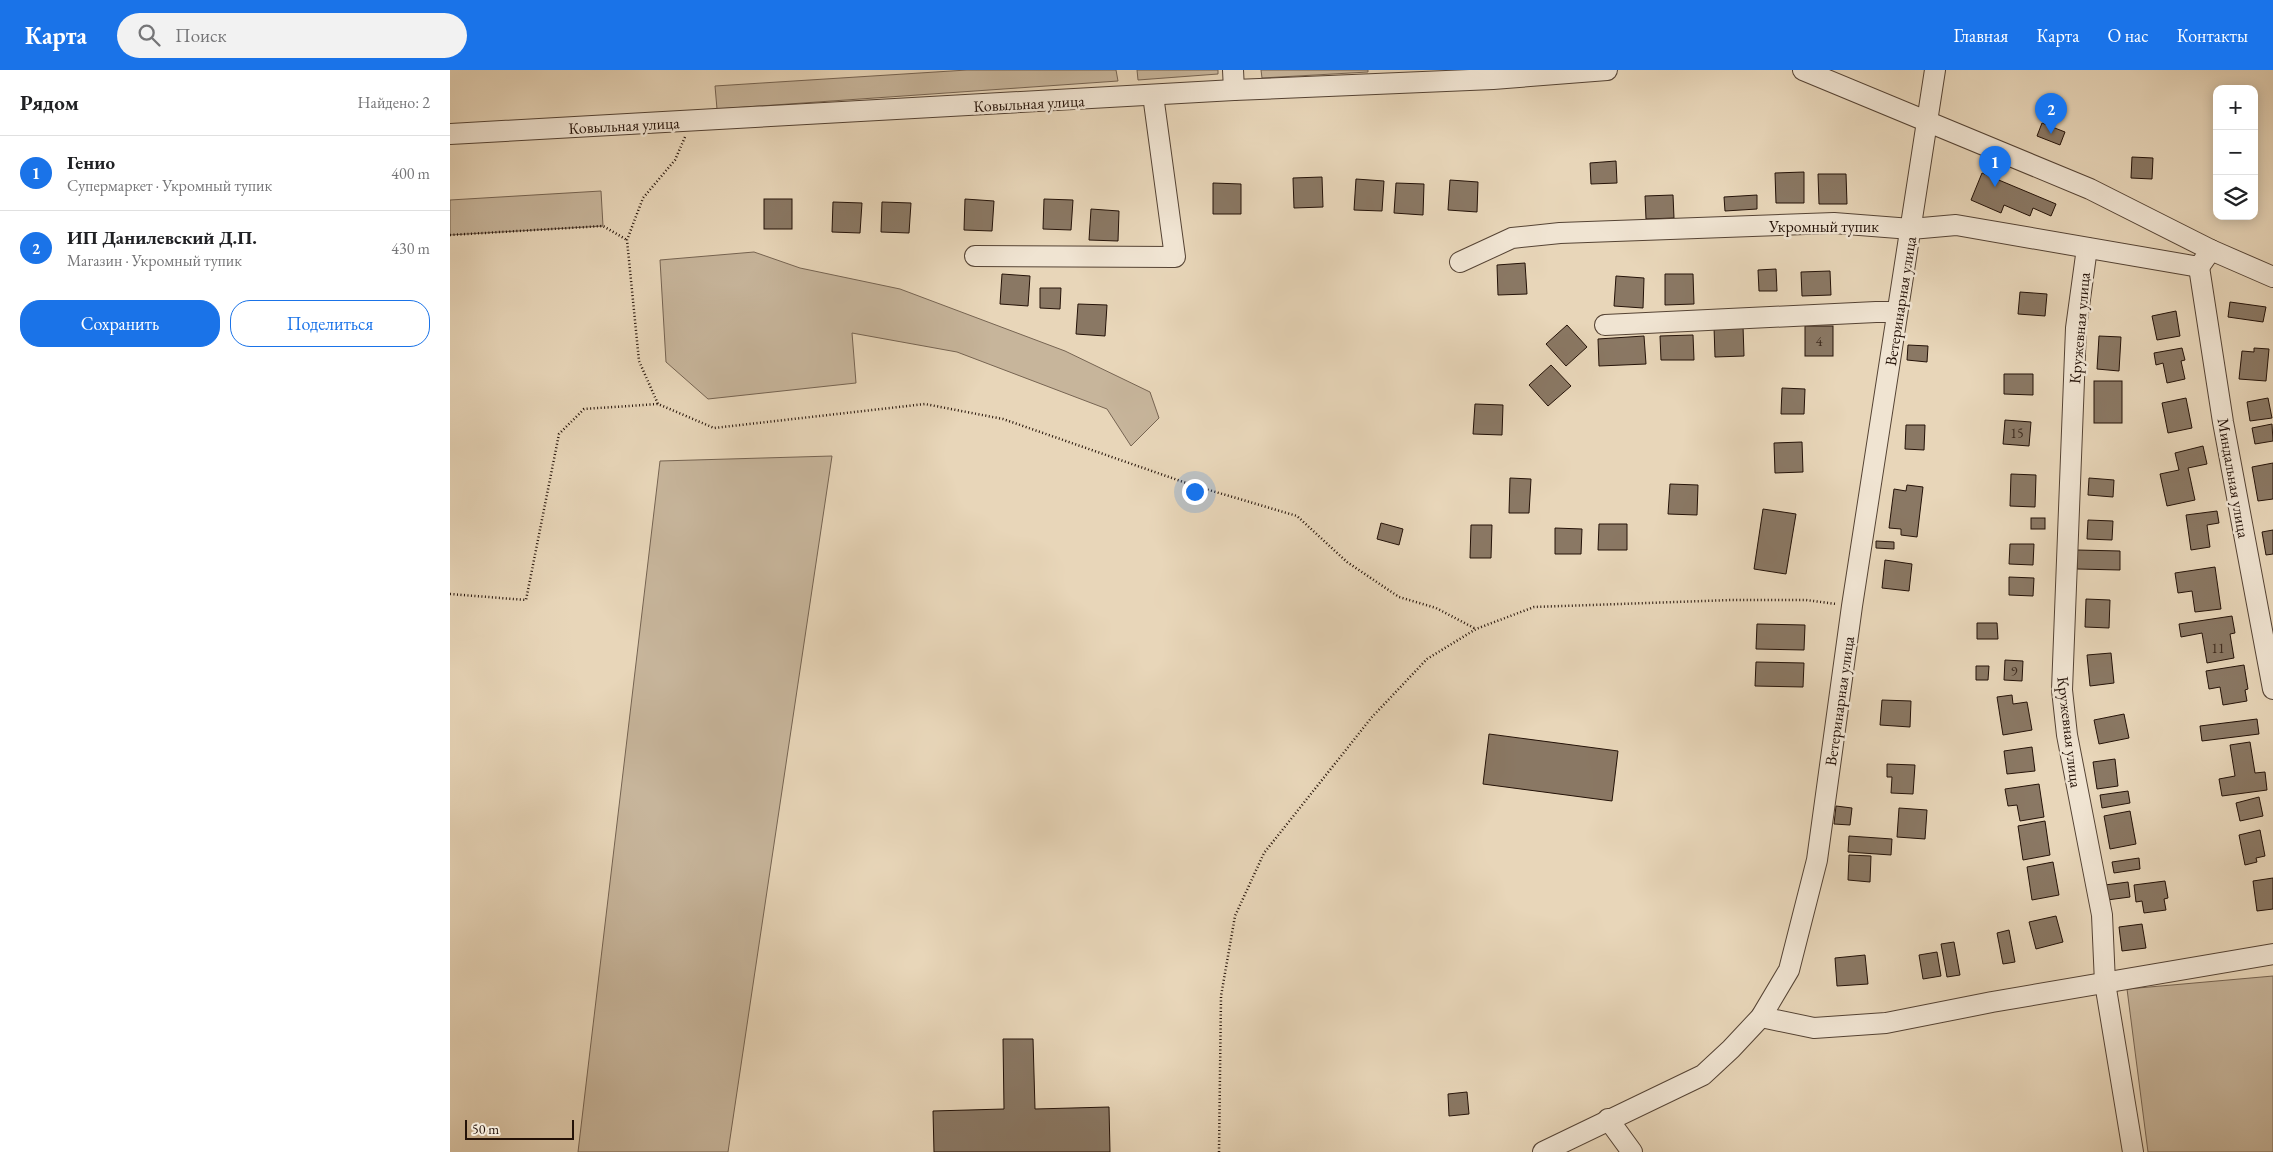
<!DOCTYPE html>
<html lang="ru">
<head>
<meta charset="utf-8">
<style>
  :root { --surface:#fff; --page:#f2f2f2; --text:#202124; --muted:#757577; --line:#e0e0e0; --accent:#1a73e8 }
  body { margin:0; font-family:"EB Garamond",serif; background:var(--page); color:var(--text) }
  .controls { position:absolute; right:15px; top:15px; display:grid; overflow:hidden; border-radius:10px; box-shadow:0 2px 12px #0003 }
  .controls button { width:45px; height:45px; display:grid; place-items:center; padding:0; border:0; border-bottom:1px solid var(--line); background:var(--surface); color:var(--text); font:25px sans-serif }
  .scale { position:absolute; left:15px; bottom:12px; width:109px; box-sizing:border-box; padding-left:5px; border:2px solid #241208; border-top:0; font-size:14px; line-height:18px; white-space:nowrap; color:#241208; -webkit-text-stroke:4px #f0e4d2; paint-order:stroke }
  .you { position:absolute; left:744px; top:421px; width:18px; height:18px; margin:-12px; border:4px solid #fff; border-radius:50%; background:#1a73e8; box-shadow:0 0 0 8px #1a73e833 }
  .badge { display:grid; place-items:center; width:32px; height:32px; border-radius:50%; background:var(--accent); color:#fff; font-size:16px; font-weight:700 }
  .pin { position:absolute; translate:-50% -41px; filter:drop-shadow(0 1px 2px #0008) }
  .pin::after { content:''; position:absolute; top:26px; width:18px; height:15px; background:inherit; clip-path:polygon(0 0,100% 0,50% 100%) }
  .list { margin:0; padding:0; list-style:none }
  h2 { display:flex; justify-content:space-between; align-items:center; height:65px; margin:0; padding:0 20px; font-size:21px }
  h2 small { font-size:16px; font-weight:400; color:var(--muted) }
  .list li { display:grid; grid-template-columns:32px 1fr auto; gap:15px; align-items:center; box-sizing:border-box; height:75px; padding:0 20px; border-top:1px solid var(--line) }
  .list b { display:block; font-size:19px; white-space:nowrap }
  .list p { margin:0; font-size:16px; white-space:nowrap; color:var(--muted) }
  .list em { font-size:16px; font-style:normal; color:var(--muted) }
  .actions { display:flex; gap:10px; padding:15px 20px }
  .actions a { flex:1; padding:11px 0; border:1px solid var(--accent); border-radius:20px; text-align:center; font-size:18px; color:var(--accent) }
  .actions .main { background:var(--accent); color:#fff }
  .icon { flex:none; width:28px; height:28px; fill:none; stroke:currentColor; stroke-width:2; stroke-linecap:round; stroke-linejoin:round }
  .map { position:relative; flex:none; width:1823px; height:1082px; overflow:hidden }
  header { display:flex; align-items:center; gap:30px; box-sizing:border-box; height:70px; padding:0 25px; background:var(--accent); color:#fff }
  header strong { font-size:24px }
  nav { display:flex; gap:28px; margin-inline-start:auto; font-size:18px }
  .search { width:350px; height:45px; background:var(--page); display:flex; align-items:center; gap:12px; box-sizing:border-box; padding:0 18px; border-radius:28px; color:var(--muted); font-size:19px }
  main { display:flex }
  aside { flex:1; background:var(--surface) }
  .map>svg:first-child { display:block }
</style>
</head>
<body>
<header>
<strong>Карта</strong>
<div class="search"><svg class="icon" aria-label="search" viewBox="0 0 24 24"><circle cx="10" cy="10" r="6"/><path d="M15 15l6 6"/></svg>Поиск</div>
<nav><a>Главная</a><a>Карта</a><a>О нас</a><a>Контакты</a></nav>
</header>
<main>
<aside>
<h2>Рядом<small>Найдено: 2</small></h2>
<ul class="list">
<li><span class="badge">1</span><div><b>Генио</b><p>Супермаркет · Укромный тупик</p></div><em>400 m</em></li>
<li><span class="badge">2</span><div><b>ИП Данилевский Д.П.</b><p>Магазин · Укромный тупик</p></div><em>430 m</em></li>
</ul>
<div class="actions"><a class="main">Сохранить</a><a>Поделиться</a></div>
</aside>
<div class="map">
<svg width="1823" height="1082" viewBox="0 0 1823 1082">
  <rect width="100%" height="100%" fill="#e8d6b9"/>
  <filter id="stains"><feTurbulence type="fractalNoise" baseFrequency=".004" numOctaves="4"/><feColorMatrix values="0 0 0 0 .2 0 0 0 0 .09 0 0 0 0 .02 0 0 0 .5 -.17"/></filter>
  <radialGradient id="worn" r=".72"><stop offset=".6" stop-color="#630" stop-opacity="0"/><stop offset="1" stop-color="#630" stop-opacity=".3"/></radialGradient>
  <!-- green -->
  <g fill="#c7b59b" stroke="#766452">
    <polygon points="517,0 666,0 668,11 267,39 265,16"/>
    <polygon points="687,0 768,0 768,4 688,10"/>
    <polygon points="811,0 918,0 918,2 812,8"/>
    <polygon points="151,121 153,156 0,165 0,130"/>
    <polygon points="304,182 350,198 450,219 615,281 700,322 709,348 681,376 657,339 507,282 402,263 406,313 258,329 216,292 210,190"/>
    <polygon points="382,386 278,1082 128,1082 210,391"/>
    <polygon points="1823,906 1823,1082 1698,1082 1677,919"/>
  </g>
  <!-- building -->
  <g fill="#8a7864" stroke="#241208">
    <polygon points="1592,53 1615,62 1610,75 1587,66"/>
    <polygon points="1682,87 1703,88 1702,109 1681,108"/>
    <polygon points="1166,91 1167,113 1141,114 1140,93"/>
    <polygon points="1354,102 1354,133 1326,133 1325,103"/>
    <polygon points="1532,103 1606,134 1601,146 1583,138 1580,146 1554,135 1551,143 1521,130"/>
    <polygon points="1368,104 1396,104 1397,134 1369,134"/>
    <polygon points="872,107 873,137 844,138 843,108"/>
    <polygon points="906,109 934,111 932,141 904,140"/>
    <polygon points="1000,110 1028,112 1027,142 998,140"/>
    <polygon points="763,113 791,114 791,144 763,144"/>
    <polygon points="946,113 974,114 973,145 944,143"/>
    <polygon points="1223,125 1224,148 1196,149 1195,126"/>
    <polygon points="1307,125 1307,139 1275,141 1274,127"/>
    <rect x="314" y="129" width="28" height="30"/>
    <polygon points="515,129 544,131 542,161 514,160"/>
    <polygon points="594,129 623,130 621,160 593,159"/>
    <polygon points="383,132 412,133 410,163 382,162"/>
    <polygon points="432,132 461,133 459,163 431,162"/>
    <polygon points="641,139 669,141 668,171 639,170"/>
    <polygon points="1075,193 1077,224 1048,225 1047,195"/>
    <polygon points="1326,199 1327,221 1309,221 1308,200"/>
    <polygon points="1380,201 1381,225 1352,226 1351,202"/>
    <polygon points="552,204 580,206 578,236 550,234"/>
    <polygon points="1215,204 1243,204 1244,234 1215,235"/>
    <polygon points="1166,206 1194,208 1193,238 1164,236"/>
    <polygon points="590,218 611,218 610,239 590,238"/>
    <polygon points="1570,222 1597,224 1595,246 1568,244"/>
    <polygon points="1780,232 1816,237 1813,252 1778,247"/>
    <polygon points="628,234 657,235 655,266 626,264"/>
    <polygon points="1726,241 1730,266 1707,270 1702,246"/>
    <polygon points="1117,255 1137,277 1116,296 1096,274"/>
    <polygon points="1293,256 1294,286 1265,287 1264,257"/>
    <rect x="1355" y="256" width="28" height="30"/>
    <polygon points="1243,265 1244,290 1211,290 1210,266"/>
    <polygon points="1194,266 1196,294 1149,296 1148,269"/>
    <polygon points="1649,266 1671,267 1669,301 1647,299"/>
    <polygon points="1458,275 1478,276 1477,292 1457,290"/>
    <polygon points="1732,278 1735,290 1731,291 1735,309 1717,313 1713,293 1706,295 1704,283"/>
    <polygon points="1804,278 1819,279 1816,311 1789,309 1792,281 1804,282"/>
    <polygon points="1101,295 1121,316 1098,336 1079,315"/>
    <polygon points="1554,304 1583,304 1583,325 1554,324"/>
    <rect x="1644" y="311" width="28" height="42"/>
    <polygon points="1332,318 1355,319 1354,344 1331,344"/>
    <polygon points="1736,328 1742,358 1718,363 1712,333"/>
    <polygon points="1818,328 1822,348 1800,351 1797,332"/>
    <polygon points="1025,334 1053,335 1052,365 1023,364"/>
    <polygon points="1555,350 1581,352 1579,376 1553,374"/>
    <polygon points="1822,354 1823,371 1805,374 1802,358"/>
    <polygon points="1456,355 1475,355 1474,380 1455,379"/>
    <polygon points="1352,372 1353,402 1325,403 1324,373"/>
    <polygon points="1753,376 1757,394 1738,398 1745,430 1717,436 1710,404 1729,400 1725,383"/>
    <polygon points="1823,393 1823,429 1808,431 1802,397"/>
    <polygon points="1561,404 1586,405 1585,437 1560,436"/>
    <polygon points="1060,408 1081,409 1079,443 1059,443"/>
    <polygon points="1639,408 1664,410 1663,427 1638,425"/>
    <polygon points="1220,414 1248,415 1247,445 1218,444"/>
    <polygon points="1457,415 1473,417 1467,467 1451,465 1451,459 1439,458 1444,419 1456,421"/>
    <polygon points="1313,439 1346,444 1336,504 1304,499"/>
    <polygon points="1767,441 1769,453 1757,455 1760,477 1741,480 1736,445"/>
    <rect x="1581" y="448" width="14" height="11"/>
    <polygon points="1638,450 1663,451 1662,470 1637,469"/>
    <polygon points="931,453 953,459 949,475 927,469"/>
    <polygon points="1149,454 1177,454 1177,480 1148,480"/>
    <polygon points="1021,455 1042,455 1041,488 1020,488"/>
    <polygon points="1105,458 1132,459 1131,484 1105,484"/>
    <polygon points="1823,460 1823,484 1816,485 1812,462"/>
    <polygon points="1426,471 1444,472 1444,479 1426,478"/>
    <polygon points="1560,474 1584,474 1583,495 1559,494"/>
    <polygon points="1627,480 1670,481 1670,500 1627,499"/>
    <polygon points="1435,490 1462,494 1459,521 1432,518"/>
    <polygon points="1765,497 1771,539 1745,542 1742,521 1728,523 1725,503"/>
    <polygon points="1559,507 1584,508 1583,526 1559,525"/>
    <polygon points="1636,529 1660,530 1659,558 1635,557"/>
    <polygon points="1782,546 1785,563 1780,564 1784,588 1757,593 1752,563 1731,567 1729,554"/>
    <polygon points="1527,553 1547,553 1548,569 1527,569"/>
    <polygon points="1307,554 1355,555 1354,580 1306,579"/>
    <polygon points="1661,583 1664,613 1640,616 1637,585"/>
    <polygon points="1555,590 1573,591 1572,611 1554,610"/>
    <polygon points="1306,592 1354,593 1353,617 1305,616"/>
    <polygon points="1794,595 1798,619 1795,620 1797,631 1773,635 1770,617 1759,619 1756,601"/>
    <polygon points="1526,596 1539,596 1538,610 1526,610"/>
    <polygon points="1562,625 1563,634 1577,632 1582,660 1553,665 1547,627"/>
    <polygon points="1432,630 1461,631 1460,657 1430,655"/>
    <polygon points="1674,644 1679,668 1649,674 1644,650"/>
    <polygon points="1807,649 1809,664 1752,671 1750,656"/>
    <polygon points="1039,664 1168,681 1162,731 1033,714"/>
    <polygon points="1800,672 1805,703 1815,702 1817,720 1772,726 1769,709 1785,706 1780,675"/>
    <polygon points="1582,677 1585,701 1557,704 1554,681"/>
    <polygon points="1665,689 1668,716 1647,719 1643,692"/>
    <polygon points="1437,694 1465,695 1463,724 1441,723 1442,707 1437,707"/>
    <polygon points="1589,714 1594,747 1570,751 1567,735 1558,736 1555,719"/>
    <polygon points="1678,721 1680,733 1652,738 1650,725"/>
    <polygon points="1809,727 1813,746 1790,751 1786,733"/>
    <polygon points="1386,736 1402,738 1400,755 1384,754"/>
    <polygon points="1449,738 1477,740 1475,769 1447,767"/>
    <polygon points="1680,741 1686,774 1660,779 1654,746"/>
    <polygon points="1595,751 1600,785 1573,790 1568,756"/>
    <polygon points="1810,760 1815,786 1806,788 1807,792 1795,795 1789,765"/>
    <polygon points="1399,766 1442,769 1441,785 1398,782"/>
    <polygon points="1399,785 1421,786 1420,812 1398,810"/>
    <polygon points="1689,788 1690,799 1664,803 1662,792"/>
    <polygon points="1603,792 1609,825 1582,830 1577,797"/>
    <polygon points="1823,808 1823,839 1807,841 1803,811"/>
    <polygon points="1715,811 1718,828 1714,829 1716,840 1694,843 1692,831 1686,832 1684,815"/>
    <polygon points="1678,812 1680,827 1657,830 1655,815"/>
    <polygon points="1606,846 1613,872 1586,879 1579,852"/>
    <polygon points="1692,854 1696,878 1672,881 1669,857"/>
    <polygon points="1559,860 1565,892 1553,894 1547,863"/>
    <polygon points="1504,872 1510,905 1497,907 1491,874"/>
    <polygon points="1487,882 1491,906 1473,909 1469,885"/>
    <polygon points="1415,885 1418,914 1387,916 1385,888"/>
    <polygon points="553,969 583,969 585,1039 659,1037 660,1082 484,1082 483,1041 554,1039"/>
    <polygon points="1017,1022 1019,1044 999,1046 998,1024"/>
  </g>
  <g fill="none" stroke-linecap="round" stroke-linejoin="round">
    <!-- minor casing -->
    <g stroke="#554334" stroke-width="22">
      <g id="minor">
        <polyline points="783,0 784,20"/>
        <polyline points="1353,0 1640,119 1761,180 1823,207"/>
        <polyline points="0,64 784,20 1043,9 1157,0"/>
        <polyline points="1637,178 1626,258 1612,620 1617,665 1652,845 1655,913 1683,1082"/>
        <polyline points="525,186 725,187 703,25"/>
        <polyline points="1010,192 1062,168 1110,163 1384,153 1461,159 1506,155 1749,197 1761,180"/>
        <polyline points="1749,197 1773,352 1823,619"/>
        <polyline points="1155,255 1426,242 1447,242"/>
        <polyline points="1311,947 1364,958 1436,953 1542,932 1823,884"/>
        <polyline points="1158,1049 1182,1082"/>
        <polyline points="1093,1082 1253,1005 1281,979 1311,947 1339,900 1367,790 1402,536 1485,0"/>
      </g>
    </g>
    <!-- path -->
    <g stroke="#241208" stroke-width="2.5" stroke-dasharray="1 2.5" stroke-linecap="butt">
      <polyline points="235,67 225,90 193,128 177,170 189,291 208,334 264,358 475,334 553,349 742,415 847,446 897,492 949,527 986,538 1026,559"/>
      <polyline points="0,165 153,156 177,170"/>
      <polyline points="0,524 76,530 109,364 134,339 208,334"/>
      <polyline points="769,1082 771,926 785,846 814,783 922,647 977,589 1026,559 1084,537 1282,530 1356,530 1386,534"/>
    </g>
    <!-- minor -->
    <use href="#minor" stroke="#f0e4d2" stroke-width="20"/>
  </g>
  <g text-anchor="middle" stroke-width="5" stroke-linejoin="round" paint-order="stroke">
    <!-- number labels -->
    <g font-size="14" fill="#3e2c1f">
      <text x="1369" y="276">4</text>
      <text x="1567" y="368">15</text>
      <text x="1768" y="583">11</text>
      <text x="1564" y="606">9</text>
    </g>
    <!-- street labels -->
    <g font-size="16" fill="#241208" stroke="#f0e4d2">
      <text transform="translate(579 33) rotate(-3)" y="6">Ковыльная улица</text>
      <text transform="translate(174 55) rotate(-3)" y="6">Ковыльная улица</text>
      <text x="1374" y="162">Укромный тупик</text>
      <text transform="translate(1450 231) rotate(-81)" y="6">Ветеринарная улица</text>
      <text transform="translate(1629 258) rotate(-85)" y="6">Кружевная улица</text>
      <text transform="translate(1784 408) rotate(80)" y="6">Миндальная улица</text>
      <text transform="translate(1389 631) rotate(-82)" y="6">Ветеринарная улица</text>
      <text transform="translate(1620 662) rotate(83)" y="6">Кружевная улица</text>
    </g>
  </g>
  <rect width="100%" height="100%" filter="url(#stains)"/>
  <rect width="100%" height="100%" fill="url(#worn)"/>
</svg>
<div class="controls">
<button>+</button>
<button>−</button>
<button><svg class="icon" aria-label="layers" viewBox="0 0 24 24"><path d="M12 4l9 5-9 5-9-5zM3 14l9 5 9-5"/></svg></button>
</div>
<div class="scale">50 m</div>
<div class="you"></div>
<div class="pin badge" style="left:1545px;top:117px">1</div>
<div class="pin badge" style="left:1601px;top:64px">2</div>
</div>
</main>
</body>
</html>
